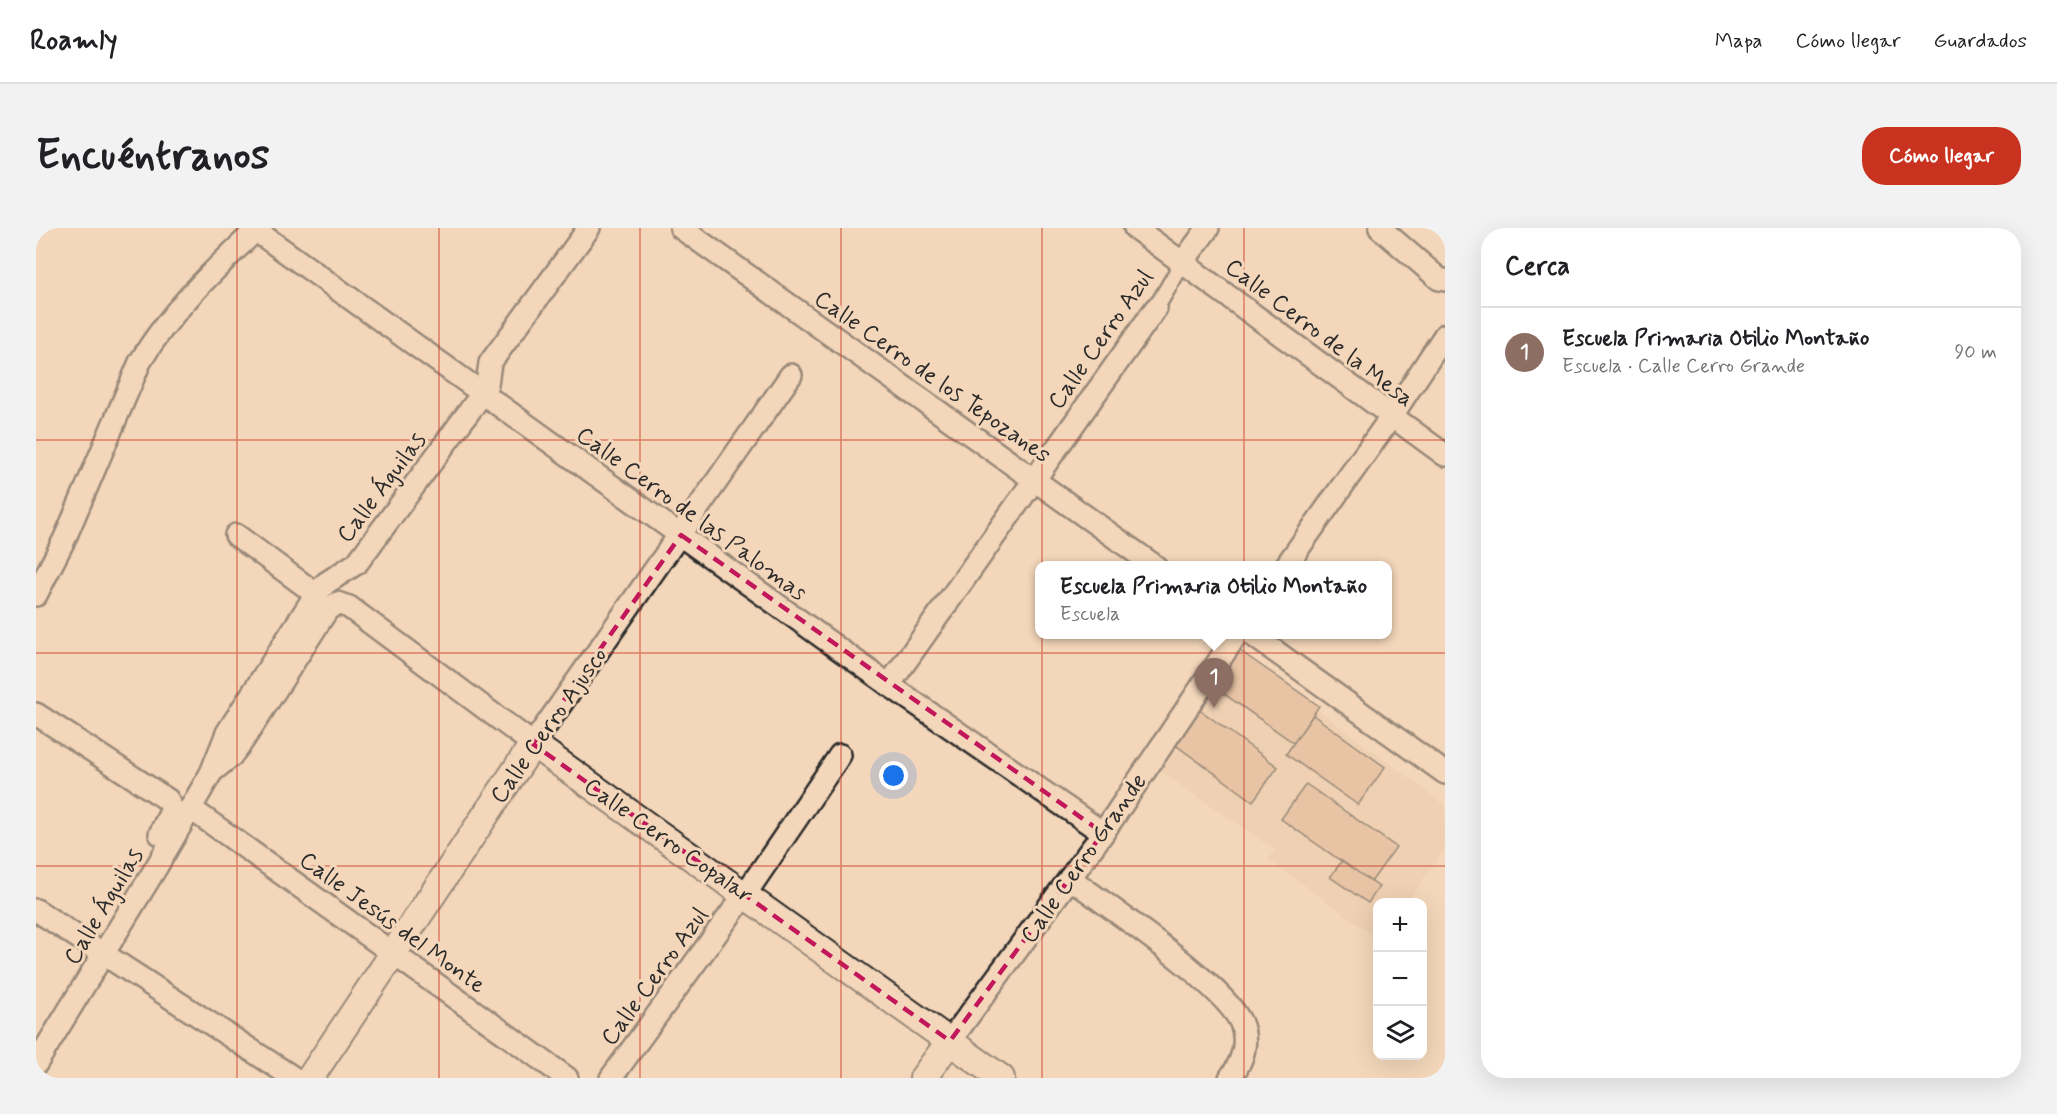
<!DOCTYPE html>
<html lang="es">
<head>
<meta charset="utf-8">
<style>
  :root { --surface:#fff; --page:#f2f2f2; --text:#202124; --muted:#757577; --line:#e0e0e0; --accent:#c8321e }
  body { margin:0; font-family:Mynerve,sans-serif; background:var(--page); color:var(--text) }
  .controls { position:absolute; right:18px; bottom:18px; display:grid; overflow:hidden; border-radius:12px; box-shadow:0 6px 24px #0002 }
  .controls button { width:54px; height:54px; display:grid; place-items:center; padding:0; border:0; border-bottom:2px solid var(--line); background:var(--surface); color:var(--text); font:30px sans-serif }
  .you { position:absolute; left:858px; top:548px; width:21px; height:21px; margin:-15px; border:4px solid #fff; border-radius:50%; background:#1a73e8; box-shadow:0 0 0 9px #1a73e833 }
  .badge { display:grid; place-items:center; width:39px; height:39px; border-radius:50%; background:var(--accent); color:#fff; font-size:20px; font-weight:700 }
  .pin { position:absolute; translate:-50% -50px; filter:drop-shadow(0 2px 3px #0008) }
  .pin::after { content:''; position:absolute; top:32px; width:21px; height:18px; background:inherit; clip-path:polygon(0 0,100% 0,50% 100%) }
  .popup { position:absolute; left:999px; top:333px; width:357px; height:78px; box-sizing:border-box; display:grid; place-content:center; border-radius:12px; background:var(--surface); filter:drop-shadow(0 2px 4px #0005); font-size:20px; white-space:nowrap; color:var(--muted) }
  .popup b { font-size:22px; color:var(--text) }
  .popup::after { content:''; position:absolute; left:50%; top:100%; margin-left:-12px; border:12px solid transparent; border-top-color:var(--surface) }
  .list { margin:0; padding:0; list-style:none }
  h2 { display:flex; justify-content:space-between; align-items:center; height:78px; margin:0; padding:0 24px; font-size:26px }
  h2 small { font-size:20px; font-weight:400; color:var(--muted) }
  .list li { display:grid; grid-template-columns:39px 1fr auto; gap:18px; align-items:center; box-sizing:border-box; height:90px; padding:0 24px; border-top:2px solid var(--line) }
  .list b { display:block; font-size:22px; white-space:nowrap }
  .list p { margin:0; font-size:20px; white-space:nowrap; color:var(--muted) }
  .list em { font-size:20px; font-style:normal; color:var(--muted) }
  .icon { flex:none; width:33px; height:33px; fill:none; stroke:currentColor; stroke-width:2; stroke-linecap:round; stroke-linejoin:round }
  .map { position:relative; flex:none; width:1409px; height:850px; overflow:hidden; border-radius:24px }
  header { display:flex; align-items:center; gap:36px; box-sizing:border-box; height:84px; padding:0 30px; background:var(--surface); border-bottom:2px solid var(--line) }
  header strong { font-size:28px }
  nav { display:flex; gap:33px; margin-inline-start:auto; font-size:21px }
  .intro { display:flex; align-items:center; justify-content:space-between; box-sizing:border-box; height:144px; padding:0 36px }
  h1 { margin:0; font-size:42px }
  .button { padding:15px 27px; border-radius:24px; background:var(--accent); color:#fff; font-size:21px; font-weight:700 }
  main { display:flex; gap:36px; padding:0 36px }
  aside { flex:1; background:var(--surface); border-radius:24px; box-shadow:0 6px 24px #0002 }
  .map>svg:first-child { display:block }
</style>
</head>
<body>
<header>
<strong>Roamly</strong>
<nav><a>Mapa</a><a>Cómo llegar</a><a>Guardados</a></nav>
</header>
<div class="intro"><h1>Encuéntranos</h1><a class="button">Cómo llegar</a></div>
<main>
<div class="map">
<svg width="1409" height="850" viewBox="0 0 1409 850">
  <rect width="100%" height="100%" fill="#f4d7ba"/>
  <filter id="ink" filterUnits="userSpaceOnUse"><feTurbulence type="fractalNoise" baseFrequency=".0167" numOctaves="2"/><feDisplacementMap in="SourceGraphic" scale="12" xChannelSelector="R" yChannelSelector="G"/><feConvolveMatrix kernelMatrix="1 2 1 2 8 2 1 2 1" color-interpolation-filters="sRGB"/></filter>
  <g filter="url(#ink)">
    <!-- built -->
    <polygon fill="#e8c8a9" points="1200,420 1409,577 1409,621 1371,674 1342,674 1341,710 1232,632 1239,622 1115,537"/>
    <!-- building -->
    <g fill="#daae8b" stroke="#2b2b2b" stroke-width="1.5">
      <polygon points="1200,420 1283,478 1258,515 1174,456"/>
      <polygon points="1160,479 1242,539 1217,573 1134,513"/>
      <polygon points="1277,487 1349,539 1322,577 1250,526"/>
      <polygon points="1270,556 1360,619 1335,654 1245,591"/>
      <polygon points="1306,633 1343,659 1332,675 1294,649"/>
    </g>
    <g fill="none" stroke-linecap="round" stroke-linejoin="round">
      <!-- pedestrian casing -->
      <g stroke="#2b2b2b" stroke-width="20">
        <polyline id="pedestrian" points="1120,80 1147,34"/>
      </g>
      <!-- minor casing -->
      <g stroke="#2b2b2b" stroke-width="26">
        <g id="minor">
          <polyline points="645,0 1119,338"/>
          <polyline points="1099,0 1409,227"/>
          <polyline points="1344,0 1403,51 1409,52"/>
          <polyline points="219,2 853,457 1067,605"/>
          <polyline points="1147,34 1172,0"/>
          <polyline points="200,307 280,366"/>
          <polyline points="1250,338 1355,189 1409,107"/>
          <path d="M 0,367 L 29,310 L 104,134 C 134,83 179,41 222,0"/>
          <polyline points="1215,406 1409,545"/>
          <polyline points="853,457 1120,80"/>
          <polyline points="0,486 132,572 136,581 124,606"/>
          <polyline points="178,542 195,528 208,511 291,382 301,375 313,379 497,516 755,147"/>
          <polyline points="154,580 531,850"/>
          <path d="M 1034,650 C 1072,679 1188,756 1205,795 C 1213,815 1207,833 1194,850"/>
          <polyline points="0,682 258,850"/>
          <polyline points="914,813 1067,605 1201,406"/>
          <polyline points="0,836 121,638 175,545 191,505 280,366 290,355 321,335 446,166 451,156 454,135 553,0"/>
          <polyline points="575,850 710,665 804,527"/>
        </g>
      </g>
      <!-- tertiary casing -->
      <g stroke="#2b2b2b" stroke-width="30">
        <g id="tertiary">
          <polyline points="274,850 497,516 965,850"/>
          <polyline points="887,850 914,813"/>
        </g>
      </g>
      <!-- pedestrian -->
      <use href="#pedestrian" stroke="#f4d7ba" stroke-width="15"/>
      <!-- minor -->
      <use href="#minor" stroke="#f4d7ba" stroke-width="21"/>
      <!-- tertiary -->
      <use href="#tertiary" stroke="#f4d7ba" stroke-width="26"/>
    </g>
  </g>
  <!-- marked area -->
  <path d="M0 0H1409V850H0ZM 645,307 L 1067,605 L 914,813 L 497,516 Z" fill="#f4d7ba" fill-opacity=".55" fill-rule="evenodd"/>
  <path fill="none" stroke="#c2185b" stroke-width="4.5" stroke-dasharray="12 8" stroke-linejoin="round" d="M 645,307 L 1067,605 L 914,813 L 497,516 Z"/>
  <!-- grid -->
  <path fill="none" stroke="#c8321e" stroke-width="1.5" stroke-opacity="0.55" d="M 201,0 L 201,850M 403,0 L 403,850M 604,0 L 604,850M 805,0 L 805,850M 1006,0 L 1006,850M 1208,0 L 1208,850M 0,212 L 1409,212M 0,425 L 1409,425M 0,638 L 1409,638"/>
  <g text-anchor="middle" stroke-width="6" stroke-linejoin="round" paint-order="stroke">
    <!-- street labels -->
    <g font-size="24" fill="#2b2b2b" stroke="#f4d7ba">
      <text transform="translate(1284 104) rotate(37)" y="8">Calle Cerro de la Mesa</text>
      <text transform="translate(1064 111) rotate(-55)" y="8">Calle Cerro Azul</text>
      <text transform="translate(897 148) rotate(35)" y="8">Calle Cerro de los Tepozanes</text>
      <text transform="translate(345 259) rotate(-53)" y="8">Calle Águilas</text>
      <text transform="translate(656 285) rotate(36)" y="8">Calle Cerro de las Palomas</text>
      <text transform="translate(512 497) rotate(-55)" y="8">Calle Cerro Ajusco</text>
      <text transform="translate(633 612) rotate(35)" y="8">Calle Cerro Copalar</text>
      <text transform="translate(1047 630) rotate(-55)" y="8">Calle Cerro Grande</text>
      <text transform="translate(67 678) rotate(-59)" y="8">Calle Águilas</text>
      <text transform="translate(357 694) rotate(36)" y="8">Calle Jesús del Monte</text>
      <text transform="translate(618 748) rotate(-54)" y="8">Calle Cerro Azul</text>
    </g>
  </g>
</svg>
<div class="controls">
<button>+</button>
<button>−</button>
<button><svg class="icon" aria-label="layers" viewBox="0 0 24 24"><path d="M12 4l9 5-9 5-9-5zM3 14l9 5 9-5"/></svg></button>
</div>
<div class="you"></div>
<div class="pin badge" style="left:1178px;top:480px;background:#8d6e63">1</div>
<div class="popup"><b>Escuela Primaria Otilio Montaño</b>Escuela</div>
</div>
<aside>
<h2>Cerca<small></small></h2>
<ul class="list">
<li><span class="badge" style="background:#8d6e63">1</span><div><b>Escuela Primaria Otilio Montaño</b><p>Escuela · Calle Cerro Grande</p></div><em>90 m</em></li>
</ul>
</aside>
</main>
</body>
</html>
